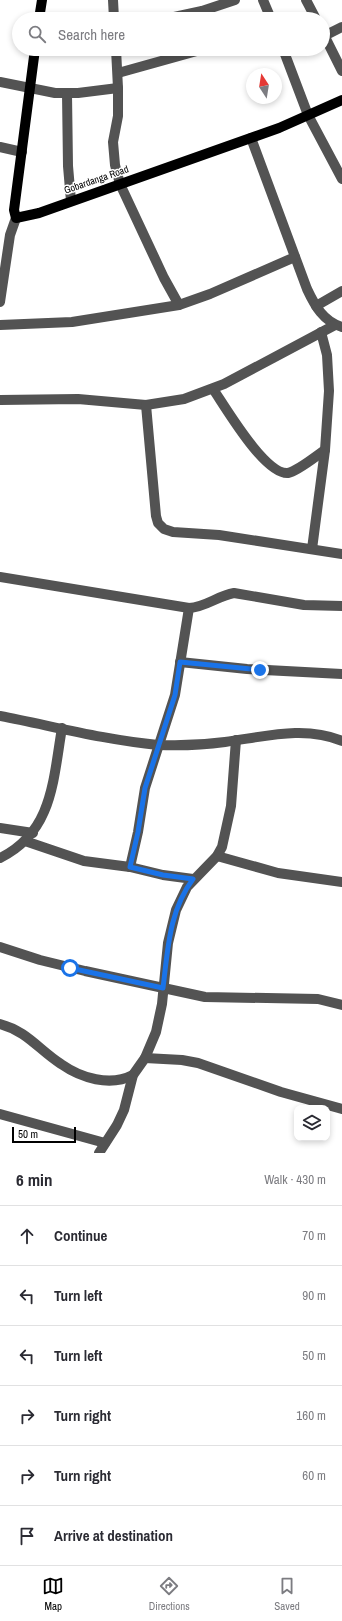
<!DOCTYPE html>
<html lang="en">
<head>
<meta charset="utf-8">
<style>
  :root { --surface:#fff; --page:#f2f2f3; --text:#2b2b33; --muted:#7c7c81; --line:#e1e1e2; --accent:#000 }
  body { margin:0; font-family:"Archivo Narrow",sans-serif; background:var(--page); color:var(--text) }
  .controls { position:absolute; right:12px; bottom:12px; display:grid; overflow:hidden; border-radius:8px; box-shadow:0 2px 6px #0003 }
  .controls button { width:36px; height:36px; display:grid; place-items:center; padding:0; border:0; border-bottom:1px solid var(--line); background:var(--surface); color:var(--text); font:20px sans-serif }
  .compass { position:absolute; left:246px; top:68px; width:36px; height:36px; border-radius:50%; background:var(--surface); box-shadow:0 2px 6px #0003; rotate:348deg }
  .scale { position:absolute; left:12px; bottom:10px; width:64px; box-sizing:border-box; padding-left:4px; border:2px solid #000; border-top:0; font-size:11px; line-height:14px; white-space:nowrap; color:#000; -webkit-text-stroke:3px #fff; paint-order:stroke }
  .stop { position:absolute; width:12px; height:12px; margin:-9px; border:3px solid #1a73e8; border-radius:50%; background:#fff }
  .stop.end { background:#1a73e8; border-color:#fff; box-shadow:0 1px 4px #0008 }
  .list { margin:0; padding:0; list-style:none }
  h2 { display:flex; justify-content:space-between; align-items:center; height:52px; margin:0; padding:0 16px; font-size:17px }
  h2 small { font-size:13px; font-weight:400; color:var(--muted) }
  .list li { display:grid; grid-template-columns:26px 1fr auto; gap:12px; align-items:center; box-sizing:border-box; height:60px; padding:0 16px; border-top:1px solid var(--line) }
  .list b { display:block; font-size:15px; white-space:nowrap }
  .list em { font-size:13px; font-style:normal; color:var(--muted) }
  .icon { flex:none; width:22px; height:22px; fill:none; stroke:currentColor; stroke-width:2; stroke-linecap:round; stroke-linejoin:round }
  .map { position:relative; flex:none; width:342px; height:1153px; overflow:hidden }
  .search { position:absolute; background:var(--surface); box-shadow:0 2px 6px #0003; left:12px; right:12px; top:12px; height:44px; display:flex; align-items:center; gap:10px; box-sizing:border-box; padding:0 14px; border-radius:22px; color:var(--muted); font-size:15px }
  .sheet { height:412px; background:var(--surface) }
  nav { display:flex; justify-content:space-around; align-items:center; box-sizing:border-box; height:56px; border-top:1px solid var(--line); background:var(--surface); font-size:11px; color:var(--muted) }
  nav a { display:grid; justify-items:center; gap:2px }
  nav .on { color:var(--accent) }
  .map>svg:first-child { display:block }
</style>
</head>
<body>
<div class="map">
<svg width="342" height="1153" viewBox="0 0 342 1153">
  <rect width="100%" height="100%" fill="#fff"/>
  <g fill="none" stroke-linecap="round" stroke-linejoin="round">
    <!-- minor -->
    <g stroke="#535353" stroke-width="10">
      <polyline points="113,0 114,19"/>
      <polyline points="263,0 271,19"/>
      <polyline points="306,0 316,19"/>
      <polyline points="165,19 202,11 235,0"/>
      <polyline points="323,33 342,71"/>
      <polyline points="324,36 342,27"/>
      <polyline points="116,49 118,88 118,116 113,142 115,165 120,184 164,278 179,305"/>
      <polyline points="283,49 308,115 342,179"/>
      <polyline points="118,73 204,49"/>
      <polyline points="0,82 55,93 78,93 118,88"/>
      <polyline points="67,94 68,166 71,201"/>
      <path d="M 251,138 L 307,289 C 315,306 323,321 342,327"/>
      <polyline points="0,147 22,152"/>
      <polyline points="0,302 10,235 16,218"/>
      <polyline points="316,306 342,291"/>
      <polyline points="0,325 72,322 179,305 210,294 295,257"/>
      <path d="M 213,389 C 226,408 265,475 288,473 C 298,471 316,456 325,450"/>
      <polyline points="0,400 78,399 146,405 184,399 224,384 335,325"/>
      <polyline points="146,405 156,516 158,523 164,529 173,532 219,535 342,554"/>
      <polyline points="312,549 325,450 329,391 327,355 321,332"/>
      <path d="M 0,577 L 189,608 C 206,607 217,596 234,593 L 304,605 L 342,606"/>
      <polyline points="180,662 247,669 342,674"/>
      <path d="M 0,716 C 52,726 105,740 158,745 C 181,746 203,745 225,742 C 263,737 305,725 342,741"/>
      <polyline points="0,828 33,833"/>
      <polyline points="25,841 84,861 130,867 163,875 193,879"/>
      <polyline points="217,856 278,873 342,882"/>
      <path d="M 0,858 C 53,832 53,780 62,728"/>
      <polyline points="130,867 138,832 145,788 175,695 189,608"/>
      <polyline points="0,947 40,960 85,971 205,997 318,999 342,1005"/>
      <path d="M 0,1024 C 27,1031 39,1050 61,1064 C 81,1078 110,1087 133,1075"/>
      <polyline points="145,1058 182,1060 198,1063 281,1092 342,1109"/>
      <polyline points="0,1114 105,1143"/>
      <polyline points="99,1153 117,1125 124,1110 133,1075 145,1058 156,1032 162,1004 168,943 176,910 187,887 217,856 222,847 231,806 236,740"/>
    </g>
    <!-- major -->
    <g stroke="#000" stroke-width="10">
      <polyline points="39,19 42,0"/>
      <polyline points="35,49 14,210 16,218 39,213 279,128 342,100"/>
    </g>
  </g>
  <g fill="none" stroke-linecap="round" stroke-linejoin="round">
    <!-- route -->
    <path stroke="#1a73e8" stroke-width="5" d="M 70,968 L 163,988 C 168,949 169,911 193,879 L 163,875 L 130,867 L 138,832 L 145,788 L 175,695 L 180,662 L 260,670"/>
  </g>
  <g text-anchor="middle" stroke-width="3" stroke-linejoin="round" paint-order="stroke">
    <!-- street labels -->
    <g font-size="10" fill="#000" stroke="#fff">
      <text transform="translate(96 179) rotate(-19)" y="4">Gobardanga Road</text>
    </g>
  </g>
</svg>
<div class="controls">
<button><svg class="icon" aria-label="layers" viewBox="0 0 24 24"><path d="M12 4l9 5-9 5-9-5zM3 14l9 5 9-5"/></svg></button>
</div>
<svg class="compass" viewBox="-18 -18 36 36"><path d="M0-13l5 13h-10z" fill="#e53935"/><path d="M0 13l5-13h-10z" fill="#7c7c81"/></svg>
<div class="scale">50 m</div>
<div class="stop" style="left:70px;top:968px"></div>
<div class="stop end" style="left:260px;top:670px"></div>
<div class="search"><svg class="icon" aria-label="search" viewBox="0 0 24 24"><circle cx="10" cy="10" r="6"/><path d="M15 15l6 6"/></svg>Search here</div>
</div>
<section class="sheet">
<h2>6 min<small>Walk · 430 m</small></h2>
<ul class="list">
<li><svg class="icon" aria-label="ahead" viewBox="0 0 24 24"><path d="M12 20V5M6 11l6-6 6 6"/></svg><div><b>Continue</b></div><em>70 m</em></li>
<li><svg class="icon" aria-label="left" viewBox="0 0 24 24"><path d="M17 20v-9H6M10 6l-5 5 5 5"/></svg><div><b>Turn left</b></div><em>90 m</em></li>
<li><svg class="icon" aria-label="left" viewBox="0 0 24 24"><path d="M17 20v-9H6M10 6l-5 5 5 5"/></svg><div><b>Turn left</b></div><em>50 m</em></li>
<li><svg class="icon" aria-label="right" viewBox="0 0 24 24"><path d="M7 20v-9h11M14 6l5 5-5 5"/></svg><div><b>Turn right</b></div><em>160 m</em></li>
<li><svg class="icon" aria-label="right" viewBox="0 0 24 24"><path d="M7 20v-9h11M14 6l5 5-5 5"/></svg><div><b>Turn right</b></div><em>60 m</em></li>
<li><svg class="icon" aria-label="arrive" viewBox="0 0 24 24"><path d="M6 21V4h12l-3 4 3 4H6"/></svg><div><b>Arrive at destination</b></div></li>
</ul>
</section>
<nav>
<a class="on"><svg class="icon" aria-label="map" viewBox="0 0 24 24"><path d="M3 6l6-2 6 2 6-2v14l-6 2-6-2-6 2zM9 4v14M15 6v14"/></svg>Map</a>
<a><svg class="icon" aria-label="directions" viewBox="0 0 24 24"><path d="M12 3l9 9-9 9-9-9zM9 14v-3h6M13 9l2 2-2 2"/></svg>Directions</a>
<a><svg class="icon" aria-label="saved" viewBox="0 0 24 24"><path d="M7 4h10v16l-5-4-5 4z"/></svg>Saved</a>
</nav>
</body>
</html>
